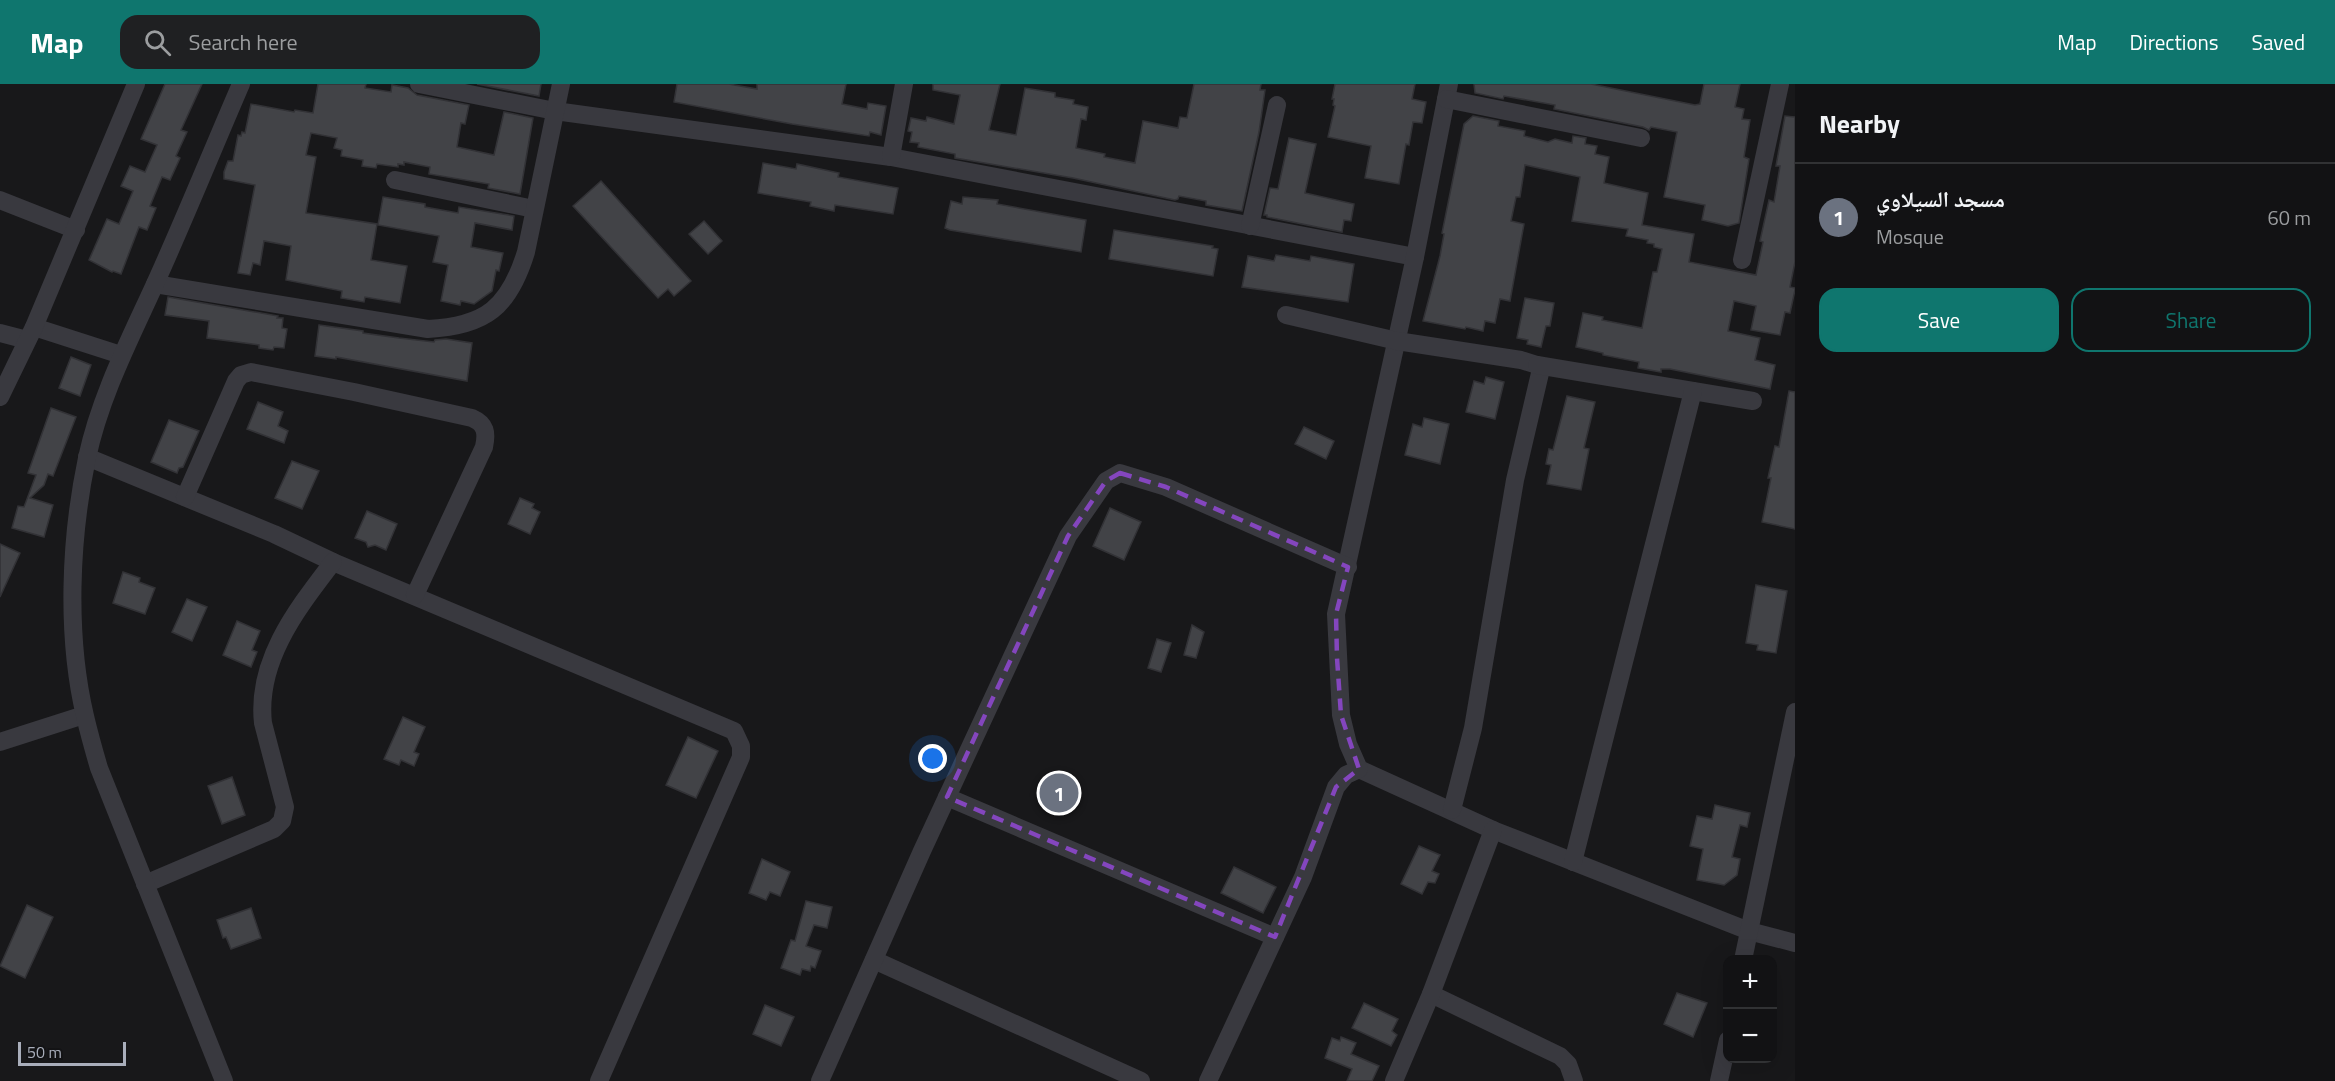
<!DOCTYPE html>
<html lang="en">
<head>
<meta charset="utf-8">
<style>
  :root { --surface:#121214; --page:#1f2022; --text:#f1f3f6; --muted:#9c9ea0; --line:#313234; --accent:#0f766e }
  body { margin:0; font-family:"Titillium Web","Noto Naskh Arabic",sans-serif; background:var(--page); color:var(--text) }
  .controls { position:absolute; right:18px; bottom:18px; display:grid; overflow:hidden; border-radius:12px; box-shadow:0 6px 24px #0002 }
  .controls button { width:54px; height:54px; display:grid; place-items:center; padding:0; border:0; border-bottom:2px solid var(--line); background:var(--surface); color:var(--text); font:30px sans-serif }
  .scale { position:absolute; left:18px; bottom:15px; width:108px; box-sizing:border-box; padding-left:6px; border:3px solid #a9aebb; border-top:0; font-size:16px; line-height:21px; white-space:nowrap; color:#a9aebb; -webkit-text-stroke:4px #131315; paint-order:stroke }
  .you { position:absolute; left:933px; top:675px; width:21px; height:21px; margin:-15px; border:4px solid #fff; border-radius:50%; background:#1a73e8; box-shadow:0 0 0 9px #1a73e833 }
  .badge { display:grid; place-items:center; width:39px; height:39px; border-radius:50%; background:var(--accent); color:#fff; font-size:20px; font-weight:700 }
  .pin { position:absolute; translate:-50% -50%; border:3px solid #fff; box-shadow:0 2px 6px #0006 }
  .list { margin:0; padding:0; list-style:none }
  h2 { display:flex; justify-content:space-between; align-items:center; height:78px; margin:0; padding:0 24px; font-size:26px }
  h2 small { font-size:20px; font-weight:400; color:var(--muted) }
  .list li { display:grid; grid-template-columns:39px 1fr auto; gap:18px; align-items:center; box-sizing:border-box; height:108px; padding:0 24px; border-top:2px solid var(--line) }
  .list b { display:block; font-size:22px; white-space:nowrap }
  .list p { margin:0; font-size:20px; white-space:nowrap; color:var(--muted) }
  .list em { font-size:20px; font-style:normal; color:var(--muted) }
  .actions { display:flex; gap:12px; padding:18px 24px }
  .actions a { flex:1; padding:14px 0; border:2px solid var(--accent); border-radius:18px; text-align:center; font-size:21px; color:var(--accent) }
  .actions .main { background:var(--accent); color:#fff }
  .icon { flex:none; width:33px; height:33px; fill:none; stroke:currentColor; stroke-width:2; stroke-linecap:round; stroke-linejoin:round }
  .map { position:relative; flex:none; width:1795px; height:997px; overflow:hidden }
  header { display:flex; align-items:center; gap:36px; box-sizing:border-box; height:84px; padding:0 30px; background:var(--accent); color:#fff }
  header strong { font-size:28px }
  nav { display:flex; gap:33px; margin-inline-start:auto; font-size:21px }
  .search { width:420px; height:54px; background:var(--page); display:flex; align-items:center; gap:15px; box-sizing:border-box; padding:0 21px; border-radius:18px; color:var(--muted); font-size:22px }
  main { display:flex }
  aside { flex:1; background:var(--surface) }
  .map>svg:first-child { display:block }
</style>
</head>
<body>
<header>
<strong>Map</strong>
<div class="search"><svg class="icon" aria-label="search" viewBox="0 0 24 24"><circle cx="10" cy="10" r="6"/><path d="M15 15l6 6"/></svg>Search here</div>
<nav><a>Map</a><a>Directions</a><a>Saved</a></nav>
</header>
<main>
<div class="map">
<svg width="1795" height="997" viewBox="0 0 1795 997">
  <rect width="100%" height="100%" fill="#18181a"/>
  <!-- building -->
  <g fill="#424347" stroke="#323236" stroke-width="1.5">
    <polygon points="165,0 202,0 181,46 187,48 176,72 180,74 170,96 162,93 150,122 156,124 147,146 139,143 121,190 113,187 112,188 89,176 107,135 119,140 133,107 121,102 130,82 145,88 157,61 141,55"/>
    <polygon points="318,0 366,0 365,4 391,8 392,1 408,4 417,11 469,21 465,40 461,39 457,63 494,71 504,28 533,34 520,110 488,104 489,100 429,90 430,83 404,78 404,81 398,80 398,83 377,80 376,84 362,82 363,76 341,72 342,66 334,64 337,54 311,49 306,71 316,73 306,129 377,140 371,176 407,182 400,219 365,213 364,218 341,214 342,207 286,196 291,162 264,157 260,181 253,179 250,191 238,189 255,101 224,95 224,88 228,77 233,77 238,51 241,52 242,48 245,49 251,20 294,28 295,26 313,29"/>
    <polygon points="477,0 541,0 539,12"/>
    <polygon points="677,0 729,0 757,5 757,0 846,0 842,20 867,25 868,19 886,22 881,51 870,48 869,52 792,40 674,18"/>
    <polygon points="933,0 1000,0 989,46 1016,51 1025,4 1055,9 1055,13 1074,16 1073,20 1088,23 1086,36 1081,35 1076,64 1105,70 1104,73 1135,79 1143,37 1178,44 1180,33 1187,34 1194,0 1261,0 1260,6 1265,6 1259,48 1242,127 1206,121 1206,117 1179,112 1178,115 1175,116 1073,94 967,76 955,74 955,70 918,63 919,59 910,58 912,48 908,47 911,34 926,37 927,33 954,40 960,11 933,6"/>
    <polygon points="1335,0 1415,0 1412,15 1426,18 1422,39 1413,38 1409,61 1406,60 1399,100 1365,94 1371,62 1328,53 1335,22 1333,21 1334,15 1332,15"/>
    <polygon points="1474,0 1591,0 1695,21 1700,20 1704,0 1740,0 1735,23 1744,25 1742,35 1750,36 1744,73 1749,75 1739,139 1728,142 1702,136 1705,121 1664,113 1677,48 1651,43 1649,46 1643,43 1554,25 1555,21 1504,12 1503,15 1475,9"/>
    <polygon points="1473,32 1499,37 1498,42 1525,47 1524,52 1548,58 1555,55 1572,59 1573,52 1586,54 1585,60 1597,62 1595,70 1609,73 1604,99 1648,109 1642,141 1694,150 1689,178 1756,191 1763,158 1760,157 1769,116 1774,118 1780,82 1776,82 1785,32 1795,33 1795,178 1790,203 1795,204 1795,206 1790,229 1785,228 1780,251 1751,246 1756,222 1734,217 1728,247 1760,254 1755,276 1775,281 1770,305 1670,285 1661,285 1661,288 1638,284 1639,278 1603,271 1603,269 1576,263 1583,229 1603,233 1602,236 1642,244 1653,188 1657,188 1662,165 1654,163 1654,160 1647,159 1648,156 1626,152 1628,145 1572,137 1580,93 1525,81 1520,113 1516,113 1511,137 1524,140 1510,217 1500,215 1495,239 1485,237 1483,247 1466,243 1465,245 1423,237 1440,172 1444,150 1442,149 1464,40"/>
    <polygon points="1289,54 1316,60 1305,109 1354,120 1351,137 1344,136 1342,148 1267,133 1267,131 1264,131 1270,104 1278,105"/>
    <polygon points="763,79 796,85 797,80 839,89 838,93 898,104 893,130 835,121 834,127 810,122 811,118 758,109"/>
    <polygon points="601,97 691,197 674,212 668,205 658,214 573,122"/>
    <polygon points="383,113 425,120 425,123 458,129 459,123 514,132 512,146 475,139 471,163 503,169 499,187 496,186 492,207 474,220 461,217 460,221 441,217 448,181 433,178 439,152 378,141"/>
    <polygon points="963,113 998,116 997,120 1086,136 1081,168 950,146 945,144 951,117 962,120"/>
    <polygon points="704,137 722,157 708,170 689,150"/>
    <polygon points="1114,146 1213,162 1212,164 1218,165 1213,192 1109,175"/>
    <polygon points="1276,171 1310,177 1311,172 1354,180 1348,218 1242,203 1248,172 1274,177"/>
    <polygon points="168,213 278,232 277,234 283,234 282,244 287,245 284,264 274,263 273,266 259,264 259,261 207,254 209,237 165,231"/>
    <polygon points="1525,214 1554,219 1550,242 1546,242 1541,263 1527,260 1528,256 1517,254"/>
    <polygon points="319,241 363,247 363,249 399,254 434,258 435,256 446,255 472,259 467,297 336,273 336,275 315,272"/>
    <polygon points="71,273 91,281 80,312 59,304"/>
    <polygon points="1486,293 1504,298 1495,335 1466,328 1474,297 1484,300"/>
    <polygon points="1789,307 1795,308 1795,445 1762,438 1771,394 1768,394 1775,362 1779,363"/>
    <polygon points="1567,312 1595,318 1584,364 1589,365 1581,406 1547,400 1551,381 1546,380 1549,365 1553,366"/>
    <polygon points="258,318 283,328 278,342 288,347 284,359 247,345"/>
    <polygon points="51,324 76,333 53,392 48,390 44,401 30,414 53,421 44,453 12,444 18,422 24,423 36,391 28,389"/>
    <polygon points="1424,334 1449,340 1440,380 1405,371 1413,340 1422,343"/>
    <polygon points="169,336 199,347 183,383 179,384 177,389 151,378"/>
    <polygon points="1304,343 1334,357 1326,375 1295,360"/>
    <polygon points="292,377 319,387 302,425 275,414"/>
    <polygon points="520,414 534,420 532,424 540,428 530,450 508,440"/>
    <polygon points="1110,424 1141,438 1124,476 1093,462"/>
    <polygon points="367,427 397,440 386,466 375,461 368,463 366,458 355,454"/>
    <polygon points="0,460 20,469 0,513"/>
    <polygon points="123,488 140,494 139,498 155,504 145,530 113,519"/>
    <polygon points="1756,501 1787,507 1776,569 1757,566 1758,561 1746,559"/>
    <polygon points="187,515 207,523 192,557 172,548"/>
    <polygon points="237,537 260,547 252,566 257,568 251,583 223,571"/>
    <polygon points="1192,541 1204,548 1196,574 1184,571"/>
    <polygon points="1157,555 1171,559 1161,588 1148,584"/>
    <polygon points="403,633 425,643 414,668 419,670 414,682 401,676 399,681 384,675"/>
    <polygon points="688,653 718,667 696,714 666,701"/>
    <polygon points="232,693 245,731 222,740 208,702"/>
    <polygon points="1715,721 1750,729 1747,743 1740,741 1732,773 1740,775 1737,791 1724,801 1697,796 1703,765 1690,762 1697,732 1712,735"/>
    <polygon points="1419,762 1440,771 1432,787 1439,790 1435,799 1428,798 1422,810 1401,800"/>
    <polygon points="762,775 790,788 780,812 770,808 766,816 749,809"/>
    <polygon points="1234,783 1276,803 1263,829 1221,809"/>
    <polygon points="806,817 832,823 827,844 814,841 806,862 821,867 815,884 811,882 810,887 802,885 800,891 781,884 791,856 795,857"/>
    <polygon points="27,821 53,833 25,894 0,882"/>
    <polygon points="251,824 261,854 231,865 226,853 223,854 217,836"/>
    <polygon points="1677,909 1707,919 1693,953 1664,940"/>
    <polygon points="1364,919 1398,935 1392,947 1397,951 1391,962 1352,944"/>
    <polygon points="765,921 794,933 781,962 753,950"/>
    <polygon points="1341,953 1356,959 1351,970 1379,982 1372,997 1347,997 1352,985 1325,974 1332,954 1340,957"/>
  </g>
  <g fill="none" stroke-linecap="round" stroke-linejoin="round">
    <!-- minor -->
    <g stroke="#39393f" stroke-width="18">
      <polyline points="419,0 555,27 891,73 1415,173"/>
      <polyline points="1449,0 1415,173 1336,530 1341,631 1348,660 1359,685 1493,746 1749,847 1795,859"/>
      <polyline points="1446,15 1641,54"/>
      <polyline points="891,73 904,0"/>
      <polyline points="395,96 534,125"/>
      <polyline points="0,116 76,146"/>
      <polyline points="1250,142 1277,21"/>
      <polyline points="1742,176 1780,0"/>
      <path d="M 155,200 L 428,245 C 486,242 509,223 526,168 L 561,0"/>
      <polyline points="1286,231 1397,257 1521,276 1537,281 1541,285 1515,396 1473,644 1452,726"/>
      <polyline points="34,243 121,271"/>
      <polyline points="0,249 27,256"/>
      <polyline points="1537,281 1753,317"/>
      <polyline points="0,313 34,243 136,0"/>
      <polyline points="87,373 274,450 333,478 734,647 741,662 741,673 599,997"/>
      <path d="M 185,413 L 236,297 L 241,291 L 251,288 L 354,308 L 472,334 C 486,340 487,349 484,363 L 415,511"/>
      <polyline points="0,658 84,631"/>
      <polyline points="947,713 1275,853"/>
      <polyline points="1573,778 1693,307"/>
      <path d="M 145,800 L 274,745 L 282,737 L 285,723 L 263,639 C 256,576 298,524 333,478"/>
      <polyline points="874,876 1141,997"/>
      <polyline points="1743,876 1795,628"/>
      <polyline points="1431,910 1560,972 1568,980 1574,997"/>
      <path d="M 224,997 L 99,684 C 94,667 89,649 85,632 C 66,551 70,455 87,374 C 100,313 129,257 155,200 C 185,134 212,67 241,0"/>
      <polyline points="820,997 922,767 1068,452 1106,397 1120,389 1166,403 1348,483"/>
      <polyline points="1208,997 1303,793 1336,703 1346,691 1359,685"/>
      <polyline points="1394,997 1431,910 1493,746"/>
      <polyline points="1719,997 1728,956"/>
    </g>
  </g>
  <!-- marked area -->
  <path fill="none" stroke="#8446be" stroke-width="4.5" stroke-dasharray="12 8" stroke-linejoin="round" d="M 1120,389 L 1166,403 L 1348,483 L 1336,530 L 1337,574 L 1341,631 L 1359,685 L 1336,703 L 1275,853 L 947,713 L 1068,452 L 1106,397 Z"/>
</svg>
<div class="controls">
<button>+</button>
<button>−</button>
</div>
<div class="scale">50 m</div>
<div class="you"></div>
<div class="pin badge" style="left:1059px;top:709px;background:#6b7280">1</div>
</div>
<aside>
<h2>Nearby<small></small></h2>
<ul class="list">
<li><span class="badge" style="background:#6b7280">1</span><div><b>مسجد السيلاوي</b><p>Mosque</p></div><em>60 m</em></li>
</ul>
<div class="actions"><a class="main">Save</a><a>Share</a></div>
</aside>
</main>
</body>
</html>
